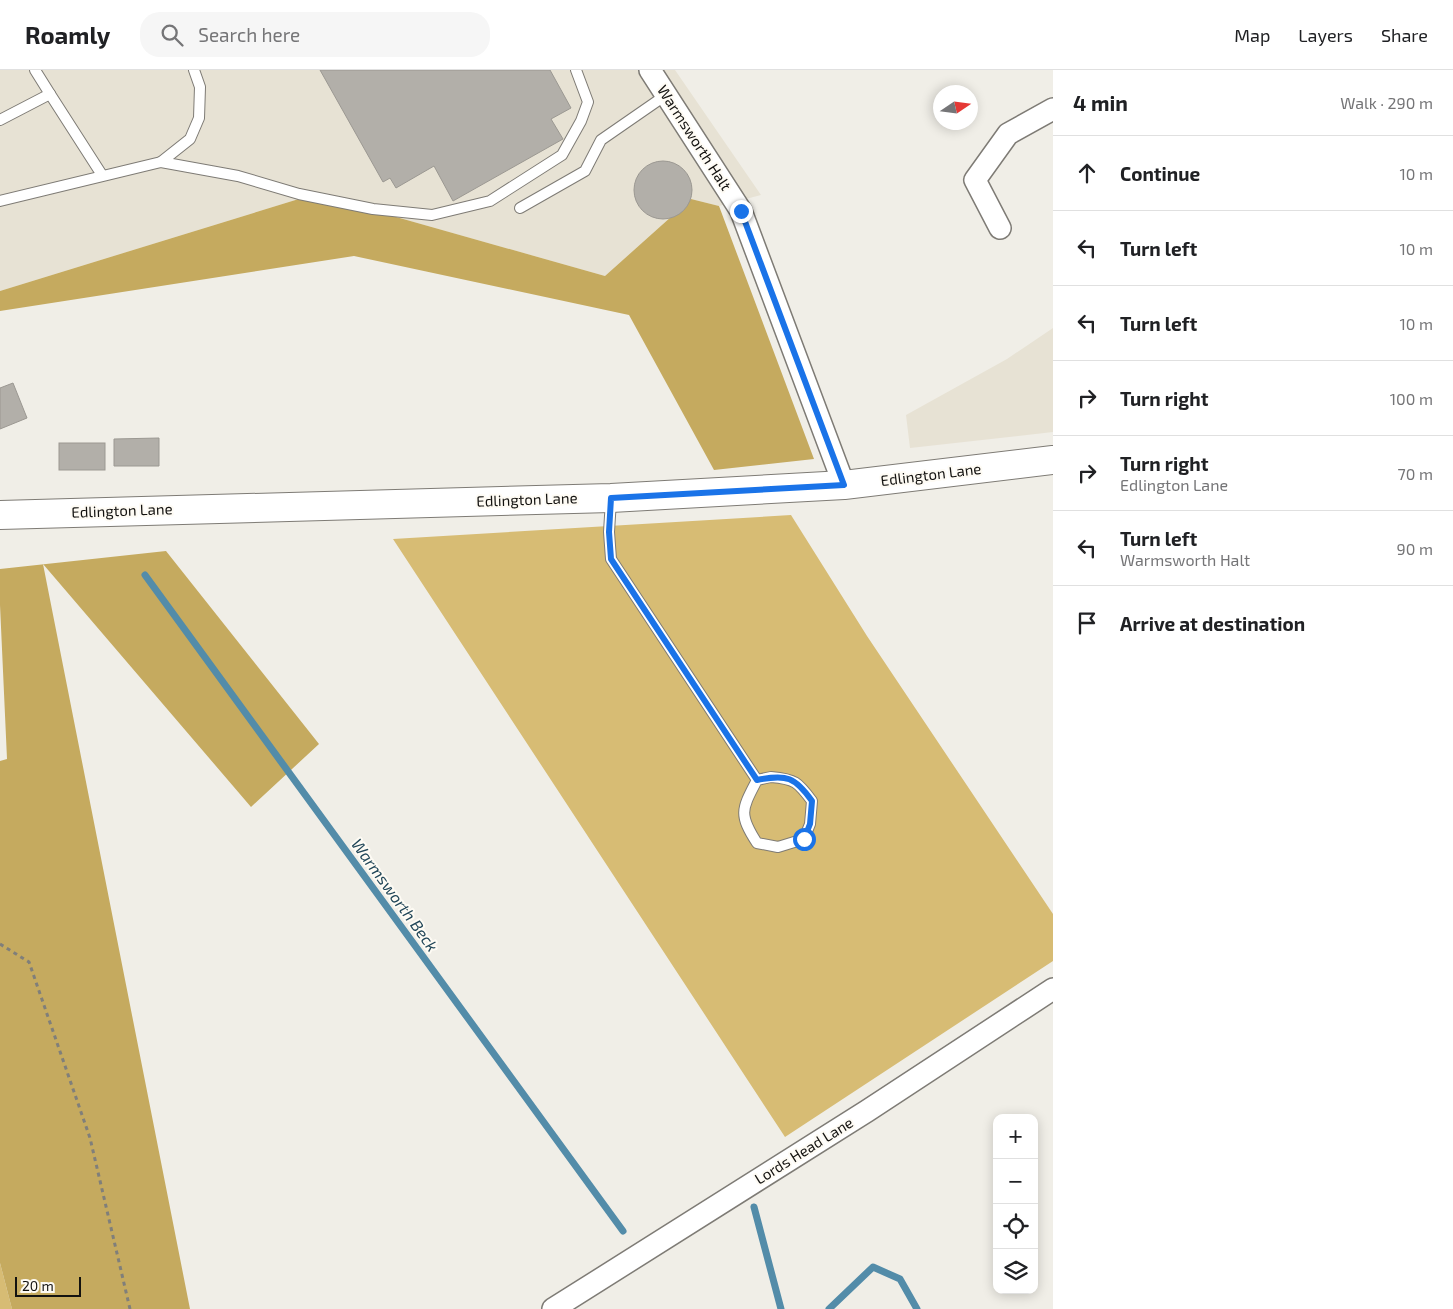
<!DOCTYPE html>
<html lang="en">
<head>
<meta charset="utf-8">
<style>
  :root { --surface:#fff; --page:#f6f6f6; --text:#202124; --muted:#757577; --line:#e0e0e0 }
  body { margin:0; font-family:"Exo 2",sans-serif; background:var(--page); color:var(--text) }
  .controls { position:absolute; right:15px; bottom:15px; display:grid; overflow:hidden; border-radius:10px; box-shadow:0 2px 12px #0003 }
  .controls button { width:45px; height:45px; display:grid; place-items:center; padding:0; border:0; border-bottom:1px solid var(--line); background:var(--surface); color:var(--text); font:25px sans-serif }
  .compass { position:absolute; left:933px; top:15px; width:45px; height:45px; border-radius:50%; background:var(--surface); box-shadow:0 2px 12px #0003; rotate:77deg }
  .scale { position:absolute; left:15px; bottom:12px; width:66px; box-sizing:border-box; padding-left:5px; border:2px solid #131210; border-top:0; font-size:14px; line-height:18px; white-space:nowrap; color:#131210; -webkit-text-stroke:4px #fefbf4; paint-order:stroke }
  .stop { position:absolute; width:15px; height:15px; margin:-11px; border:4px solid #1a73e8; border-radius:50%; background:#fff }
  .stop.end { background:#1a73e8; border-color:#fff; box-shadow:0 1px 5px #0008 }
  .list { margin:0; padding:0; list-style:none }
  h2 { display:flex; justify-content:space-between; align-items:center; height:65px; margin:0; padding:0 20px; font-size:21px }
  h2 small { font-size:16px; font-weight:400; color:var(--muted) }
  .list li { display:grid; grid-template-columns:32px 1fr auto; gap:15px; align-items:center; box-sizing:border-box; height:75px; padding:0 20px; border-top:1px solid var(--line) }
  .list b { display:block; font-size:19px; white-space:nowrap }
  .list p { margin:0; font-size:16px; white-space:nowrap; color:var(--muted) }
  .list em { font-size:16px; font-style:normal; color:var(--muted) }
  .icon { flex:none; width:28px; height:28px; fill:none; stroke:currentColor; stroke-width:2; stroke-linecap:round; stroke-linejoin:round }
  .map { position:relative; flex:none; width:1053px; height:1239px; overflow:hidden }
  header { display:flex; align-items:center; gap:30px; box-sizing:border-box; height:70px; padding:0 25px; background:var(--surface); border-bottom:1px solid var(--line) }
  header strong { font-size:24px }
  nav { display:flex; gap:28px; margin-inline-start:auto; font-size:18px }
  .search { width:350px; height:45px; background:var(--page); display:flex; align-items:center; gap:12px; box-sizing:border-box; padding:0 18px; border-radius:20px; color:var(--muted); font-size:19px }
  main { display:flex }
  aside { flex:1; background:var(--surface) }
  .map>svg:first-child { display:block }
</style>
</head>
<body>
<header>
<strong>Roamly</strong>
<div class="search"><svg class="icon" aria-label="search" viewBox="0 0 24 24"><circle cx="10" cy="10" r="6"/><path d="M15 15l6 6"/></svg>Search here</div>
<nav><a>Map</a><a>Layers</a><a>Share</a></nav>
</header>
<main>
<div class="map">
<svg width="1053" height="1239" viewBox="0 0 1053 1239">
  <rect width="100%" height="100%" fill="#f0eee7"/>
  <!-- built -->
  <g fill="#e7e2d4">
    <polygon points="0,0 675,0 761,125 719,136 691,129 605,206 315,124 0,221"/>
    <polygon points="1053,258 1053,362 910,378 906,345 1007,289"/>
  </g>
  <!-- green -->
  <g fill="#d7bc74">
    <polygon points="791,445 867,566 1053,844 1053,891 785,1067 393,469"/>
    <polygon points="0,1193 12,1239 0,1239"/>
  </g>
  <!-- forest -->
  <g fill="#c5aa5f">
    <polygon points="315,124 605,206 691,129 719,136 814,389 714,400 629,245 354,186 0,241 0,221"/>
    <polygon points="166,481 319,674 251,737 43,494 190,1239 12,1239 0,1193 0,691 7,689 0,535 0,499"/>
  </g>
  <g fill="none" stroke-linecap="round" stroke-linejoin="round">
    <!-- stream -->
    <g stroke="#538ca9" stroke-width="7">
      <polyline points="145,505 623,1161"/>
      <polyline points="754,1137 781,1239"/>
      <polyline points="829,1239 873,1197 900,1209 917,1239"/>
    </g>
  </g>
  <!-- building -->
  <g fill="#b2afa9" stroke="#9b9892">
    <polygon points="320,0 550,0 571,38 551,49 563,69 453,131 434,96 396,118 390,108 383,112"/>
    <circle cx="663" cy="120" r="29"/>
    <polygon points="13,313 27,348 0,359 0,318"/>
    <polygon points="159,368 159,396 114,396 114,369"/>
    <rect x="59" y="373" width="46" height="27"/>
  </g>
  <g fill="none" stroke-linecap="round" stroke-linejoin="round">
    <!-- service casing -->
    <g stroke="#7e7b75" stroke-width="12">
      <g id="service">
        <polyline points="35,0 50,24"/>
        <polyline points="0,50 50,24 102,105"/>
        <polyline points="161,92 190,69 199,48 200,17 194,0"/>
        <polyline points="0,131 161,92 238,106 299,124 373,139 432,145 490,131 562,85 581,51 588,32 576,0"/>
        <polyline points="520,138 585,101 601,70 666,25"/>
        <polyline points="611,430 609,462 611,489 757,710"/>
        <path d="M 771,707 C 795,709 798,712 812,731 L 810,754 L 804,769 L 778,777 L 757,773 C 738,744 742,739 757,710 Z"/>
      </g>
    </g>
    <!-- minor casing -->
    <g stroke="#7e7b75" stroke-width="24">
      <g id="minor">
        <polyline points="650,0 741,141 844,415"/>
        <polyline points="1000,158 975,110 1008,64 1053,39"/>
        <polyline points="553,1239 867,1041 1053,919"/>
      </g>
    </g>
    <!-- secondary casing -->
    <g stroke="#7e7b75" stroke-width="30">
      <polyline id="secondary" points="0,445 611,428 844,415 1053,390"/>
    </g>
    <!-- path -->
    <polyline stroke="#807f7a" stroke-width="3" stroke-dasharray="4 4" stroke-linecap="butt" points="0,874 29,892 90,1068 130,1239"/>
    <!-- service -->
    <use href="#service" stroke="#fff" stroke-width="10"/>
    <!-- minor -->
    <use href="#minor" stroke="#fff" stroke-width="21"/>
    <!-- secondary -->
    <use href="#secondary" stroke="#fff" stroke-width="28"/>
  </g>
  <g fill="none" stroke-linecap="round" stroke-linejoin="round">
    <!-- route -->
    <path stroke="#1a73e8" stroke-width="6" d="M 741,141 L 844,415 L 611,428 L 609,462 L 611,489 L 757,710 C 787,704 795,707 812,731 L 810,754 L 804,769"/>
  </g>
  <g text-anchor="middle" stroke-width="4" stroke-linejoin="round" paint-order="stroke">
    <!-- street labels -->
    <g font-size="15" fill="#131210" stroke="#fefbf4">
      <text transform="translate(694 68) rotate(57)" y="5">Warmsworth Halt</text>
      <text transform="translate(931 405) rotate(-7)" y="5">Edlington Lane</text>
      <text transform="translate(527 430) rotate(-2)" y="5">Edlington Lane</text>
      <text transform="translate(122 441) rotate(-2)" y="5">Edlington Lane</text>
      <text transform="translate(804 1081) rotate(-32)" y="5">Lords Head Lane</text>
    </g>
    <!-- water labels -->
    <g font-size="16" font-style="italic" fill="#214658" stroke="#fefbf4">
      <text transform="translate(395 825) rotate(54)" y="6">Warmsworth Beck</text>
    </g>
  </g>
</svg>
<div class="controls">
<button>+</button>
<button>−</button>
<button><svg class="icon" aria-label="locate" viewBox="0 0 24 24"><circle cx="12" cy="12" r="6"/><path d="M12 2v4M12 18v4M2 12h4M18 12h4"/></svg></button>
<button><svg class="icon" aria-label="layers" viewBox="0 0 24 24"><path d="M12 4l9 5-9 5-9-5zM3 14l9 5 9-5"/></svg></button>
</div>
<svg class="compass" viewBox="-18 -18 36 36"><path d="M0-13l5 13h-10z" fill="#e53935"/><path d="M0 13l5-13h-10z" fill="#757577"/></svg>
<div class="scale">20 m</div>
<div class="stop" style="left:804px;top:769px"></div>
<div class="stop end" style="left:741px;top:141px"></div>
</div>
<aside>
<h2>4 min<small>Walk · 290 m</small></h2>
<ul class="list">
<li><svg class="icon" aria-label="ahead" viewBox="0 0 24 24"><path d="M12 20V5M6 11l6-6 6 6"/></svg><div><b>Continue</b></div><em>10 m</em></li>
<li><svg class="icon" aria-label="left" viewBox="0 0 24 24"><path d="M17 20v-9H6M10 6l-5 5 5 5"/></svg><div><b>Turn left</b></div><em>10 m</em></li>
<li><svg class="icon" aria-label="left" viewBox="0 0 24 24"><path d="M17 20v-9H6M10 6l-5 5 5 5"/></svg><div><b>Turn left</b></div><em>10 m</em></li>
<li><svg class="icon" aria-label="right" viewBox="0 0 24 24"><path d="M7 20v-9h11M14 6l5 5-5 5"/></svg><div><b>Turn right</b></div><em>100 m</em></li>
<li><svg class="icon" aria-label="right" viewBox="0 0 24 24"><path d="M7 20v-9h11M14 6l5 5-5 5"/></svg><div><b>Turn right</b><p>Edlington Lane</p></div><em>70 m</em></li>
<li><svg class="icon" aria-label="left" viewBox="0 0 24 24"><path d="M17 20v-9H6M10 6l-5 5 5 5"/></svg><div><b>Turn left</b><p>Warmsworth Halt</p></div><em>90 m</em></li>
<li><svg class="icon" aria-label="arrive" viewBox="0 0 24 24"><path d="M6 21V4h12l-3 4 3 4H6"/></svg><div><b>Arrive at destination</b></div></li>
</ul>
</aside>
</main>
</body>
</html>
